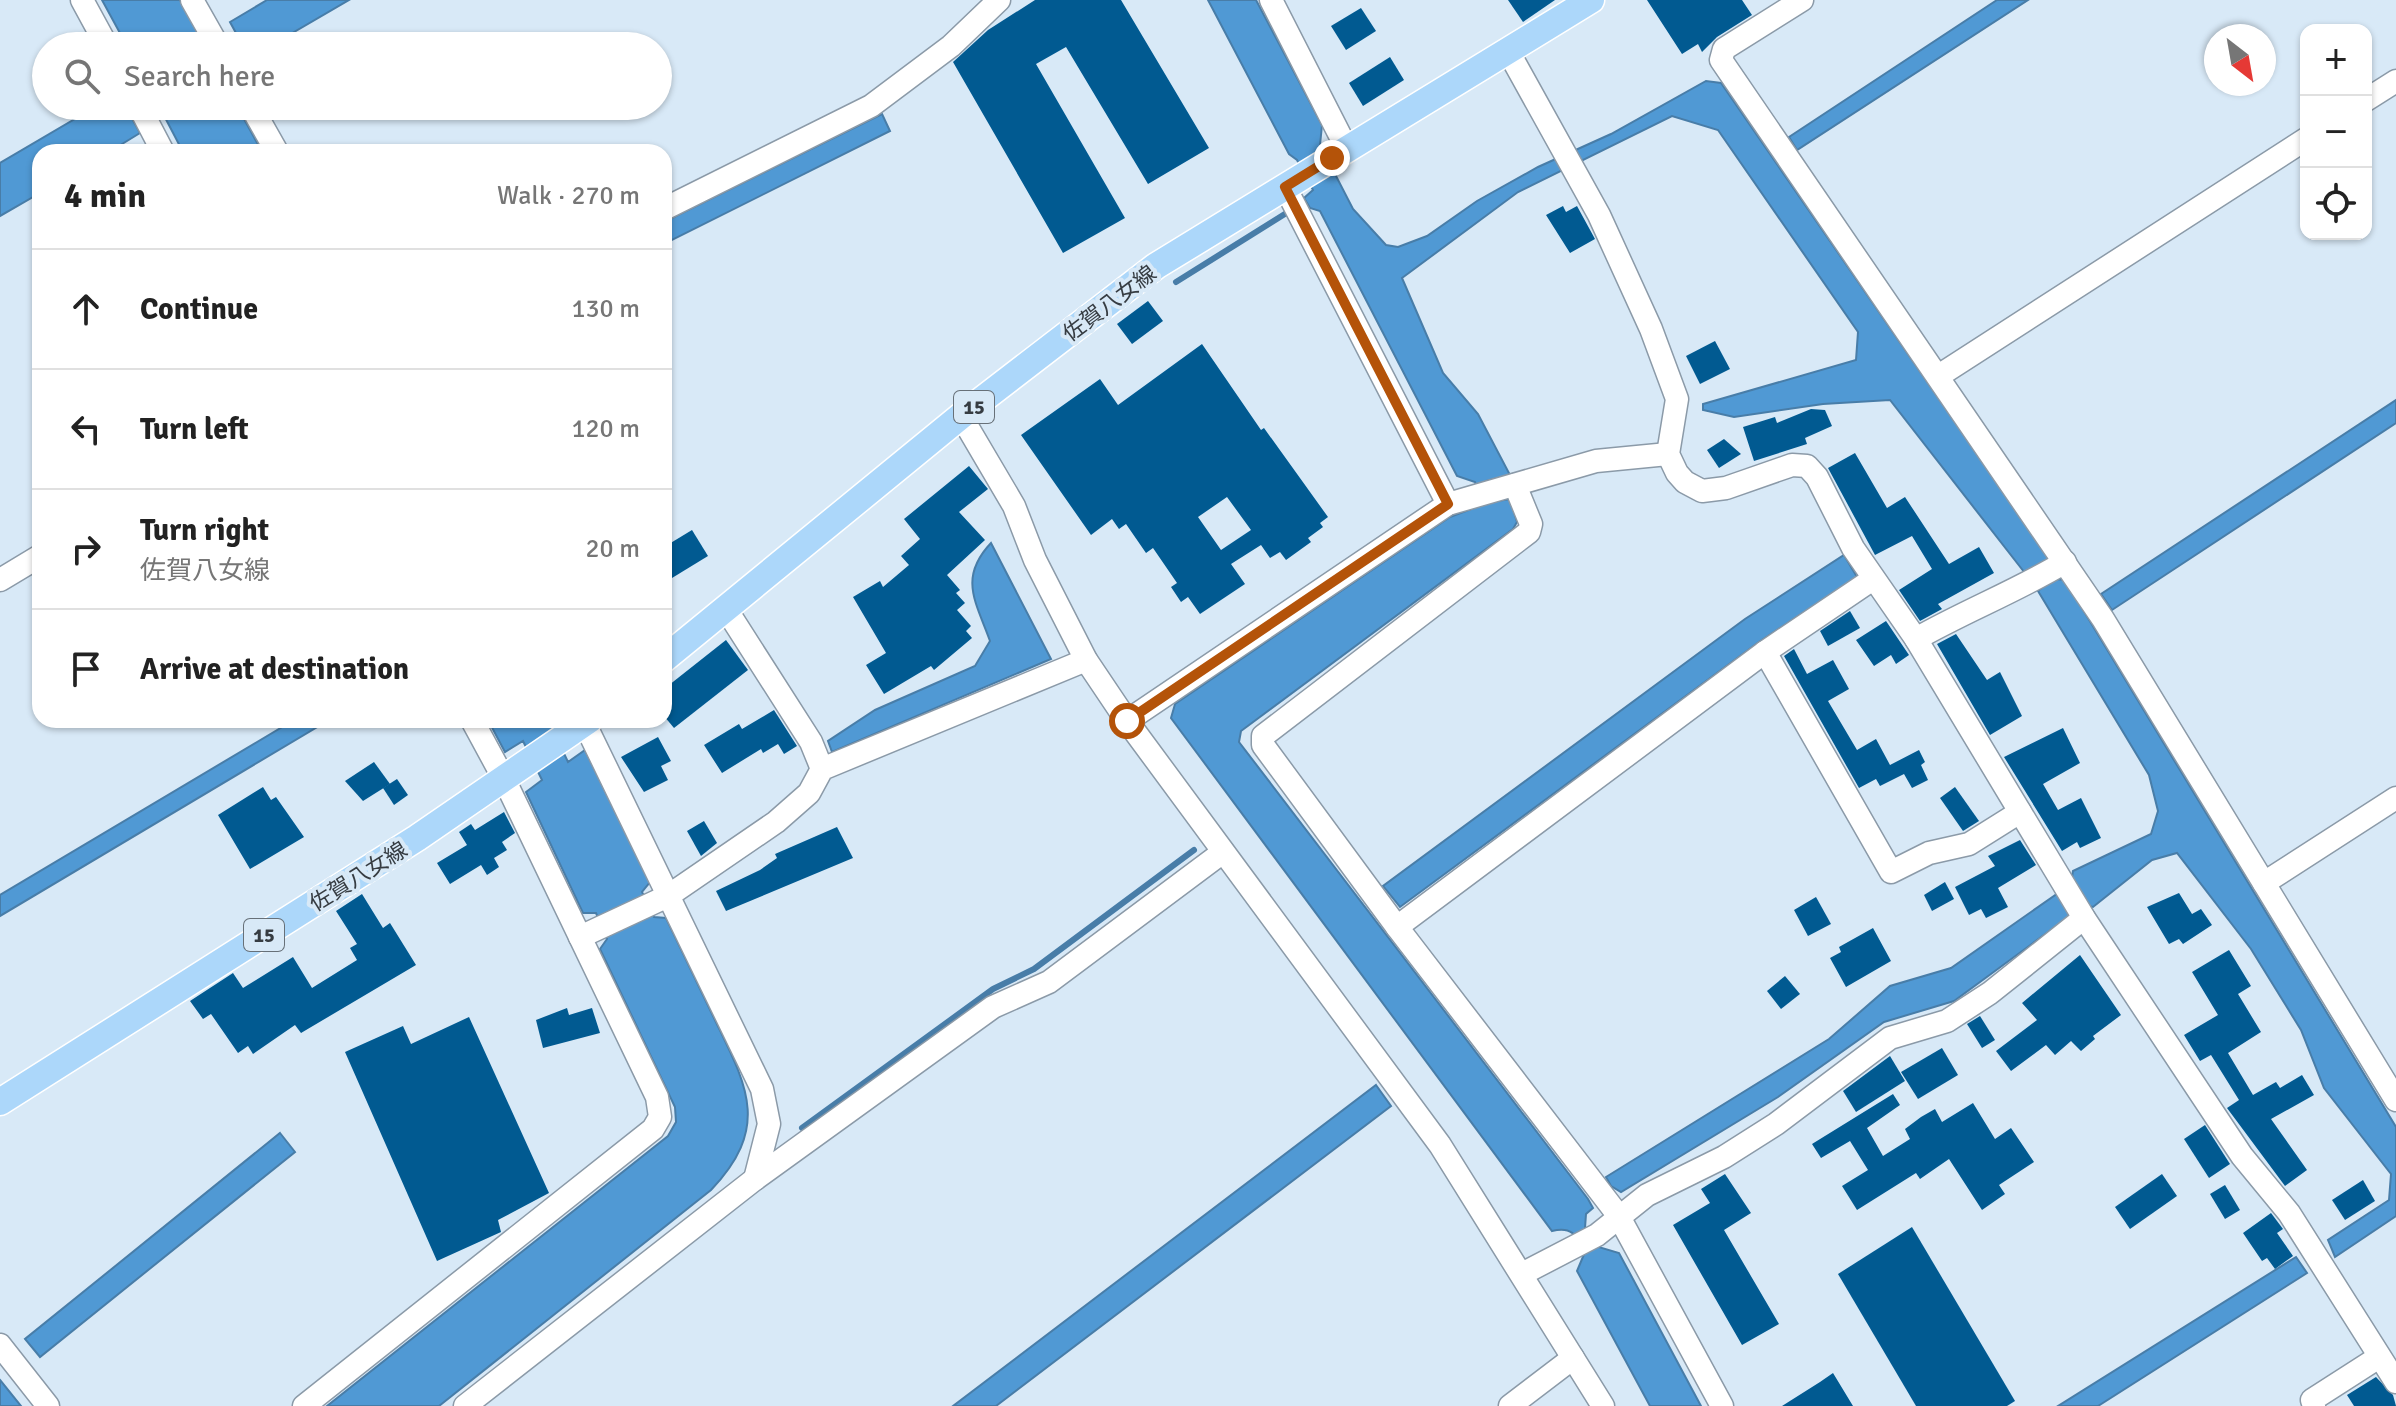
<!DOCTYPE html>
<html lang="en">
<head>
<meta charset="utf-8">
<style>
  :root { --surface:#fff; --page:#f6f6f6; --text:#222; --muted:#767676; --line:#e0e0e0 }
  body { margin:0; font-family:Signika,"Noto Sans JP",sans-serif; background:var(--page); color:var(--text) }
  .controls { position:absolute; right:24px; top:24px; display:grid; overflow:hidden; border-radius:16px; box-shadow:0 2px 6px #0004 }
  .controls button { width:72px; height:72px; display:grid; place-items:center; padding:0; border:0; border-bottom:2px solid var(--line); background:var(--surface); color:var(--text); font:40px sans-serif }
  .compass { position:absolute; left:2204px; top:24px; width:72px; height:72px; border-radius:50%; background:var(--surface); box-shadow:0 2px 6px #0004; rotate:149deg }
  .stop { position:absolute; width:24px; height:24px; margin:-18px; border:6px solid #b45309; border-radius:50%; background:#fff }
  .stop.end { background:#b45309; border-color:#fff; box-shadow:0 2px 8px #0008 }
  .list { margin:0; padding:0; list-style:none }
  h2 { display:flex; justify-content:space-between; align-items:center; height:104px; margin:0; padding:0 32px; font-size:34px }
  h2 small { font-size:26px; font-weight:400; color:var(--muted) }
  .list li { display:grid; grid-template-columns:52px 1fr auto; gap:24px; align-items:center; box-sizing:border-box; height:120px; padding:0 32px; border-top:2px solid var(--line) }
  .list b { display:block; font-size:30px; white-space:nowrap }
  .list p { margin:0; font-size:26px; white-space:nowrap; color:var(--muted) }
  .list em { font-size:26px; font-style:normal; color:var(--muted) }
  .icon { flex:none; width:44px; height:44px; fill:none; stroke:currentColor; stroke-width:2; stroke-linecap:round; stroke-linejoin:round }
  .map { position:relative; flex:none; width:2396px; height:1406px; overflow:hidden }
  .search { position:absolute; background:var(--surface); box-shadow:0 2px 6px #0004; left:32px; top:32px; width:640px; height:88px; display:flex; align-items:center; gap:20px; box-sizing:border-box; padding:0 28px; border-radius:44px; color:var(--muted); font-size:30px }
  .panel { position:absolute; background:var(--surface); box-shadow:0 2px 6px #0004; left:32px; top:144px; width:640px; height:584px; border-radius:24px }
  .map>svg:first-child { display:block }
</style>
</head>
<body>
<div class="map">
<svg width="2396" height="1406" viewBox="0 0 2396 1406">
  <rect width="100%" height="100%" fill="#d8e9f7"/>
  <!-- water -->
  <g fill="#5099d4" stroke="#487da8" stroke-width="2">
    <polygon points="102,0 180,0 205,46 127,46"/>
    <polygon points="267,0 349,0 270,46 243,46 230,22"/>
    <path d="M 1208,0 L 1256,0 L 1322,125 L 1320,145 L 1353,209 L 1386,245 L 1398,247 L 1427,236 L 1477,201 L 1538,167 L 1611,134 L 1706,81 L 1721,83 L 2048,557 L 2047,567 L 2055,579 L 2065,580 L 2396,1127 L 2396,1216 L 2335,1257 L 2328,1240 L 2389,1200 L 2391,1174 L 2324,1088 L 2301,1030 L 2251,949 L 2177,853 L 2152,860 L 2093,907 L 2085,905 L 1954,1001 L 1884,1022 L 1778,1097 L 1621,1192 L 1611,1186 L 1606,1177 L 1829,1039 L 1890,986 L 1951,968 L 2071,884 L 2073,871 L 2151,834 L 2158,811 L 2149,775 L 2038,591 L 2048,583 L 2028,577 L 1890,400 L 1823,404 L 1734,417 L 1703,410 L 1703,404 L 1856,360 L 1858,332 L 1718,130 L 1672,116 L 1518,192 L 1402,278 L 1443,373 L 1478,414 L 1510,475 L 1486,481 L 1491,502 L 1510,499 L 1517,522 L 1513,529 L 1241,731 L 1239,742 L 1588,1199 L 1593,1208 L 1586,1214 L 1585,1228 L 1595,1246 L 1619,1253 L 1701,1406 L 1650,1406 L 1577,1271 L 1585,1252 C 1576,1235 1572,1226 1552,1231 L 1171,718 L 1175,704 L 1450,517 L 1482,505 L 1475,482 L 1457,476 L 1320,211 L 1310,208 L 1304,198 L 1313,190 L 1297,160 L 1289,154 Z"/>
    <polygon points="1997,0 2028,0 1797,150 1789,137"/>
    <polygon points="97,106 156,106 133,120 140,133 109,152 40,152 40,193 0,216 0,163"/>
    <polygon points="159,106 237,106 262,152 183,152"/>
    <polygon points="882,114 890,131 664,244 664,222"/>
    <polygon points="2396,400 2396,423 2112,610 2101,594"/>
    <path d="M 991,543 L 1051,659 L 832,752 L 828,741 L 875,710 L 975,666 L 990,641 C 976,602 958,578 991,543 Z"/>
    <polygon points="1844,555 1857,577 1759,642 1400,907 1383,886 1745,619"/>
    <polygon points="294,720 329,720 0,916 0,895"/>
    <path d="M 488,720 L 551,720 L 549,722 L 568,762 L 585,750 L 650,882 L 642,892 L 654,917 L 666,918 C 682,952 698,985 714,1018 C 747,1086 771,1127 711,1190 L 439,1406 L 327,1406 L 668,1136 L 676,1122 L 675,1107 L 600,949 L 607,939 L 596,913 L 583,913 L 526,792 L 542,780 L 523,741 L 505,752 Z"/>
    <polygon points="1376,1085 1391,1106 996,1406 953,1406"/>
    <polygon points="280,1133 295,1152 40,1357 25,1339"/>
    <polygon points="2296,1257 2307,1273 2098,1406 2058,1406"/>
    <polygon points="0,1380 21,1406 0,1406"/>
  </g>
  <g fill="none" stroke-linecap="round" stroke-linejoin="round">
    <!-- stream -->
    <g stroke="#487da8" stroke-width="6">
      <polyline points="1176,282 1288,212"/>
      <polyline points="802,1128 993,989 1034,969 1194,850"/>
    </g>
  </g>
  <!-- building -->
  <g fill="#015a91" fill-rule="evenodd">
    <polygon points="1035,0 1121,0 1209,148 1148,184 1066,47 1036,64 1125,218 1063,253 953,62 988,30"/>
    <polygon points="1508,0 1555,0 1523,22"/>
    <polygon points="1647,0 1742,0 1752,15 1717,37 1702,52 1698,44 1682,54"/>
    <polygon points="1361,8 1376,31 1346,50 1331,26"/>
    <polygon points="1390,57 1404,80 1363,106 1349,83"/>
    <polygon points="1563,206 1566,212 1577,206 1595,239 1570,253 1546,215"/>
    <polygon points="1148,301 1163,321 1132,344 1117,324"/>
    <polygon points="1715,341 1730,369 1700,384 1686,356"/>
    <path d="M 1202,344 L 1261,430 L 1264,428 L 1328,517 L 1320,523 L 1323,527 L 1308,538 L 1311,542 L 1286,560 L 1280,552 L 1270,558 L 1261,545 L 1231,564 L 1245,584 L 1200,614 L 1188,597 L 1181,602 L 1171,587 L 1177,583 L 1153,548 L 1146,553 L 1126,524 L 1119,529 L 1112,519 L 1091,535 L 1021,435 L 1100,379 L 1118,405 ZM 1227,497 L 1251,530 L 1221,550 L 1198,517 Z"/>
    <polygon points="1811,409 1825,410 1832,426 1805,438 1807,444 1754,461 1743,427 1775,417 1777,423"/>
    <polygon points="1724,439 1741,454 1719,468 1707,450"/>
    <polygon points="1855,453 1887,508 1905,497 1949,564 1979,547 1994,573 1938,604 1942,609 1920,621 1899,590 1932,569 1912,536 1875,555 1828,468"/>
    <polygon points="969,466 988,489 959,512 985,540 947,575 960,590 956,593 965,603 957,610 971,626 966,631 972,638 934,670 931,666 884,694 866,665 886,653 853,597 880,581 883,587 909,565 901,556 920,539 904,519"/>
    <polygon points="692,530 708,556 672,578 664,566 664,547"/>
    <polygon points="1850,611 1860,628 1828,646 1820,631"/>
    <polygon points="1886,621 1909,655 1896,664 1891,655 1874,666 1856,640"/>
    <polygon points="1956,634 1987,680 2000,672 2022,716 1990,735 1937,644"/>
    <polygon points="726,640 748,670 674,728 664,716 664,689"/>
    <polygon points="1794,649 1807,674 1833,660 1849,689 1828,701 1857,750 1876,739 1890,765 1919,750 1925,762 1921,765 1928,780 1912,788 1904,774 1880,786 1876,779 1859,788 1784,656"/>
    <polygon points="774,710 797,746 784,754 778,744 763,753 761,749 722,773 704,745 739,724 742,729"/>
    <polygon points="2063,728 2080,763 2043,784 2058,810 2081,798 2101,838 2080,848 2077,842 2062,851 2004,757"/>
    <polygon points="658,737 671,761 661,766 668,780 644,792 621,757"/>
    <polygon points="374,762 390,784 363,801 345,781"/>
    <polygon points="397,779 408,795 394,805 383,788"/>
    <polygon points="263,787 271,800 276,797 304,837 250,869 218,815"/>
    <polygon points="1955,787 1979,821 1963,831 1940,798"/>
    <polygon points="504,812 515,833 502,842 507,850 494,858 499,867 487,875 481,865 450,884 437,863 467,845 459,832 471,824 475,830"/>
    <polygon points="704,821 717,843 701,856 687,831"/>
    <polygon points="837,827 853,858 726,911 716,891 760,870 777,858 775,854"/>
    <polygon points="2020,840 2036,865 1998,888 2008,907 1986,918 1981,909 1969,915 1955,887 1995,866 1988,856"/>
    <polygon points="1945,882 1954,899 1932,911 1924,895"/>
    <polygon points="2179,893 2192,914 2201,909 2212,925 2183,944 2179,939 2169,944 2147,907"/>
    <polygon points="362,894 383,928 390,923 416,965 301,1033 295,1025 253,1054 248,1046 238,1053 211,1014 203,1019 190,1001 233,973 243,988 293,957 312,988 357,960 350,948 357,944 336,911"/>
    <polygon points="1816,897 1831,924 1808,936 1794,910"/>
    <polygon points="1873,928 1891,961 1846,987 1830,958 1841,952 1839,947"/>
    <polygon points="2229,950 2251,986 2238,994 2261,1032 2228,1053 2253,1095 2276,1082 2280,1088 2302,1075 2314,1095 2271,1119 2307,1170 2285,1186 2227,1108 2239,1100 2211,1055 2200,1061 2184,1035 2218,1015 2192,972"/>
    <polygon points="2080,955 2121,1015 2093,1036 2095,1039 2081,1051 2071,1041 2055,1055 2046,1045 2011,1071 1996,1051 2037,1020 2022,1003"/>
    <polygon points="1785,976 1800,994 1781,1009 1767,991"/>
    <polygon points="567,1008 569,1015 592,1008 600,1033 543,1048 536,1020"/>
    <polygon points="1980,1016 1995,1040 1982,1048 1967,1024"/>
    <polygon points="469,1017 549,1193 498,1220 501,1232 437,1261 345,1052 403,1026 411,1044"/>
    <polygon points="1942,1048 1958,1075 1918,1099 1901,1072"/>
    <polygon points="1890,1056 1905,1081 1856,1112 1843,1091"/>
    <polygon points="1893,1094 1900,1105 1867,1128 1883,1156 1910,1139 1905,1129 1921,1117 1935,1109 1942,1122 1973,1103 1995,1139 2011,1128 2034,1162 1999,1185 2005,1194 1982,1210 1949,1159 1920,1179 1916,1173 1857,1210 1842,1186 1868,1170 1850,1141 1821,1158 1812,1144"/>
    <polygon points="2205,1125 2230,1164 2209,1178 2184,1139"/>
    <polygon points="1725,1174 1751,1213 1724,1230 1779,1324 1742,1345 1673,1225 1710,1203 1701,1189"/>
    <polygon points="2162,1174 2177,1196 2130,1229 2115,1207"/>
    <polygon points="2363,1180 2375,1201 2345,1220 2332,1200"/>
    <polygon points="2225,1185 2240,1210 2225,1219 2210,1194"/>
    <polygon points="2271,1213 2283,1229 2277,1233 2293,1256 2275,1269 2267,1258 2262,1261 2243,1233"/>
    <polygon points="1912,1227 2015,1401 2007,1406 1916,1406 1838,1274"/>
    <polygon points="1833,1373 1853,1406 1782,1406 1820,1382"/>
    <polygon points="2376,1377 2393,1395 2396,1406 2354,1406 2347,1395"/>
  </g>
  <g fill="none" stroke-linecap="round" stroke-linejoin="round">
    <!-- minor casing -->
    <g stroke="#8b9aa8" stroke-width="25">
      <g id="minor">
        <polyline points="82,0 107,46"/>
        <polyline points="192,0 218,46"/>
        <polyline points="1271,0 1347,149"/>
        <polyline points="1802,0 1724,49 1721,60 2103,619 2396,1100"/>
        <polyline points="1508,51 1599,215 1651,329 1677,399 1668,454 1677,473 1685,482 1702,491 1726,488 1792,465 1807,466 1817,477 1853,548 1916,639 2084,918 2242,1156 2289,1213 2396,1382"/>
        <polyline points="2366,100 2396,81"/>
        <polyline points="139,106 163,152"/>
        <polyline points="251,106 277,152"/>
        <polyline points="1285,187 1448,504"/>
        <polyline points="664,209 871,106 951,46 999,0"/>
        <polyline points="1940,375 2306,139"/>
        <polyline points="961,416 1014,506 1035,560 1086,660 1127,721 1440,1145 1603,1406"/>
        <polyline points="0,580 40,556"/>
        <polyline points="726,609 811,742 822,769"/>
        <path d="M 1916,639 C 1965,611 2017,591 2065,562"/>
        <polyline points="1765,652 1891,872 1929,853 1969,844 2020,812"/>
        <polyline points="583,720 762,1089 769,1124 755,1179"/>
        <polyline points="1127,721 1448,504 1596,461 1668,454"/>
        <polyline points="2264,883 2396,798"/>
        <polyline points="1397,927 1263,745 1263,736 1529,532 1531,524 1515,485"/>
        <polyline points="580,937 668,896 776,822 809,793 822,769 1086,660"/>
        <polyline points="1522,1274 1597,1235 1647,1195 1724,1157 1776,1124 1890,1038 1947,1021 1990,993 2084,918"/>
        <polyline points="0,1345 48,1406"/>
        <polyline points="304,1406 653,1129 660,1117 657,1097 505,781 472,720"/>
        <polyline points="465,1406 755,1179 993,1007 1049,982 1223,852"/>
        <polyline points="1510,1406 1573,1358"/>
        <polyline points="1722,1406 1618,1215 1397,927 1765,652 1873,579"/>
        <polyline points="2314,1406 2312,1400 2379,1357"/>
      </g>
    </g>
    <!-- major casing -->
    <g stroke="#fff" stroke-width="29">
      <g id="major">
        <polyline points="664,659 961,416 1156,266 1591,0"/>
        <polyline points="0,1102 417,838 589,720"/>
      </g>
    </g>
    <!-- minor -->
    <use href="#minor" stroke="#fff" stroke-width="22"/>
    <!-- major -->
    <use href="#major" stroke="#acd7fa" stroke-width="26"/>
  </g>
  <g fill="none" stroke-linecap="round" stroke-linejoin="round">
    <!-- route -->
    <polyline stroke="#b45309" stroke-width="10" points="1127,721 1448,504 1285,187 1332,158"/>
  </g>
  <g text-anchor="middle" stroke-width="8" stroke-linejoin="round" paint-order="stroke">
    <!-- shield labels -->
    <g fill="#d8e9f7" stroke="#677078" stroke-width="2">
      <rect x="954" y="391" width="40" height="32" rx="6"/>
      <rect x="244" y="919" width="40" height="32" rx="6"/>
    </g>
    <g font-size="20" font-weight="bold" fill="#363c42">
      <text x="974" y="414">15</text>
      <text x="264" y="942">15</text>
    </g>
    <!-- street labels -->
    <g font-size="22" fill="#363c42" stroke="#d8e9f7">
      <text transform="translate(1109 303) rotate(-37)" y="8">佐賀八女線</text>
      <text transform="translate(358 876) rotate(-32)" y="8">佐賀八女線</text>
    </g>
  </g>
</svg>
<div class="controls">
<button>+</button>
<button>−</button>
<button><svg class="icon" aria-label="locate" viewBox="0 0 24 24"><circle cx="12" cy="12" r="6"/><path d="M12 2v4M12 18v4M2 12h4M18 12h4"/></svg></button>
</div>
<svg class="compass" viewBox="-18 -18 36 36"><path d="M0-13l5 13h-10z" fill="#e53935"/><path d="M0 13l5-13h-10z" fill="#767676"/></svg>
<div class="stop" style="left:1127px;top:721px"></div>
<div class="stop end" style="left:1332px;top:158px"></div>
<div class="search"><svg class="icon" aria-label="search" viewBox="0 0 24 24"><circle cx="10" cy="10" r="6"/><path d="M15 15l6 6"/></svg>Search here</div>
<section class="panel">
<h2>4 min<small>Walk · 270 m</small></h2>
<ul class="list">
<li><svg class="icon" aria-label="ahead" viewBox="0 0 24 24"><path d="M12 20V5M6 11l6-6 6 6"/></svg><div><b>Continue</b></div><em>130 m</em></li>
<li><svg class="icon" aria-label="left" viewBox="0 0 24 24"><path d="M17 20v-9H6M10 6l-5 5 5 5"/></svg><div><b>Turn left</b></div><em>120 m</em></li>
<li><svg class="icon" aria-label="right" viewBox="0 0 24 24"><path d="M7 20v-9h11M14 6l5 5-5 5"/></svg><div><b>Turn right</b><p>佐賀八女線</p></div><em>20 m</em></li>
<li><svg class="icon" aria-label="arrive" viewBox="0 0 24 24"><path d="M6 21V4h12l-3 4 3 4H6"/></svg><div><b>Arrive at destination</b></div></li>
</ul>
</section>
</div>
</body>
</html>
